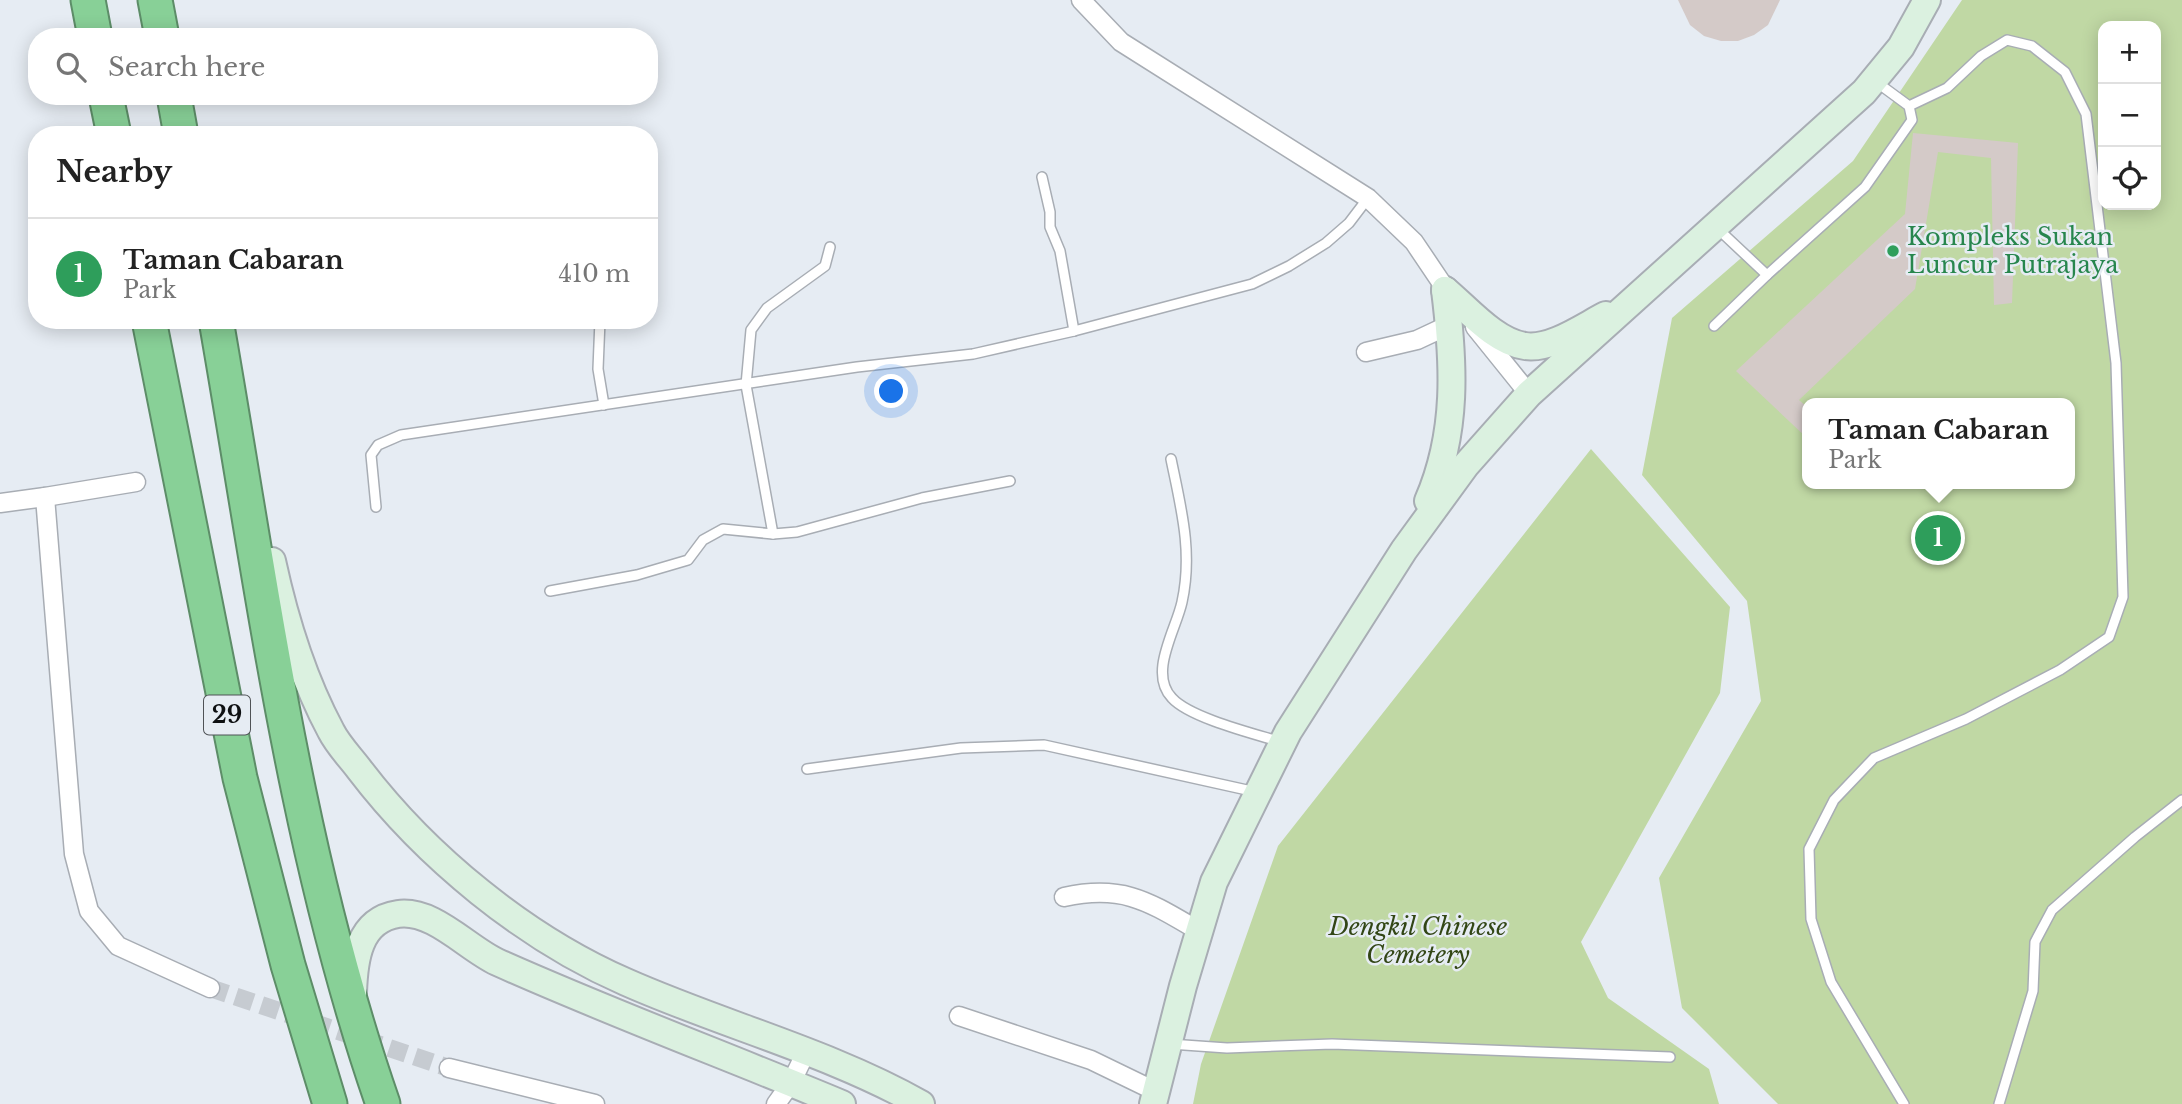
<!DOCTYPE html>
<html lang="en">
<head>
<meta charset="utf-8">
<style>
  :root { --surface:#fff; --page:#f2f2f2; --text:#222; --muted:#767676; --line:#e0e0e0; --accent:#111827 }
  body { margin:0; font-family:"Libre Baskerville",serif; background:var(--page); color:var(--text) }
  .controls { position:absolute; right:21px; top:21px; display:grid; overflow:hidden; border-radius:14px; box-shadow:0 4px 18px #0003 }
  .controls button { width:63px; height:63px; display:grid; place-items:center; padding:0; border:0; border-bottom:2px solid var(--line); background:var(--surface); color:var(--text); font:35px sans-serif }
  .you { position:absolute; left:892px; top:392px; width:24px; height:24px; margin:-18px; border:5px solid #fff; border-radius:50%; background:#1a73e8; box-shadow:0 0 0 10px #1a73e833 }
  .badge { display:grid; place-items:center; width:46px; height:46px; border-radius:50%; background:var(--accent); color:#fff; font-size:23px; font-weight:700 }
  .pin { position:absolute; translate:-50% -50%; border:4px solid #fff; box-shadow:0 2px 7px #0006 }
  .popup { position:absolute; left:1802px; top:398px; width:273px; height:91px; box-sizing:border-box; display:grid; place-content:center; border-radius:14px; background:var(--surface); filter:drop-shadow(0 2px 5px #0005); font-size:23px; white-space:nowrap; color:var(--muted) }
  .popup b { font-size:26px; color:var(--text) }
  .popup::after { content:''; position:absolute; left:50%; top:100%; margin-left:-14px; border:14px solid transparent; border-top-color:var(--surface) }
  .list { margin:0; padding:0; list-style:none }
  h2 { display:flex; justify-content:space-between; align-items:center; height:91px; margin:0; padding:0 28px; font-size:30px }
  h2 small { font-size:23px; font-weight:400; color:var(--muted) }
  .list li { display:grid; grid-template-columns:46px 1fr auto; gap:21px; align-items:center; box-sizing:border-box; height:112px; padding:0 28px; border-top:2px solid var(--line) }
  .list b { display:block; font-size:26px; white-space:nowrap }
  .list p { margin:0; font-size:23px; white-space:nowrap; color:var(--muted) }
  .list em { font-size:23px; font-style:normal; color:var(--muted) }
  .icon { flex:none; width:38px; height:38px; fill:none; stroke:currentColor; stroke-width:2; stroke-linecap:round; stroke-linejoin:round }
  .map { position:relative; flex:none; width:2182px; height:1104px; overflow:hidden }
  .search { position:absolute; background:var(--surface); box-shadow:0 4px 18px #0003; left:28px; top:28px; width:630px; height:77px; display:flex; align-items:center; gap:18px; box-sizing:border-box; padding:0 24px; border-radius:28px; color:var(--muted); font-size:26px }
  .panel { position:absolute; background:var(--surface); box-shadow:0 4px 18px #0003; left:28px; top:126px; width:630px; height:203px; border-radius:28px }
  .map>svg:first-child { display:block }
</style>
</head>
<body>
<div class="map">
<svg width="2182" height="1104" viewBox="0 0 2182 1104">
  <rect width="100%" height="100%" fill="#e6ecf3"/>
  <!-- green -->
  <g fill="#c0d8a4" fill-rule="evenodd">
    <path d="M 1962,0 L 2182,0 L 2182,1104 L 1778,1104 L 1682,1008 L 1659,878 L 1761,701 L 1747,601 L 1642,475 L 1672,318 L 1853,161 ZM 2103,26 L 2156,26 L 2156,205 L 2103,205 ZM 1807,403 L 2069,403 L 2069,484 L 1807,484 Z"/>
    <polygon points="1591,449 1730,607 1720,693 1581,942 1608,998 1709,1069 1719,1104 1193,1104 1201,1064 1278,846"/>
  </g>
  <!-- building -->
  <g fill="#d4cac8">
    <polygon points="1678,0 1780,0 1768,25 1754,35 1738,41 1721,41 1704,36 1690,25"/>
    <polygon points="1913,133 2018,143 2012,303 1994,305 1991,158 1938,152 1915,289 1799,400 1807,407 1807,438 1736,371 1905,214"/>
  </g>
  <g fill="none" stroke-linecap="round" stroke-linejoin="round">
    <!-- street-tunnel -->
    <polyline stroke="#c6cbd1" stroke-width="18" stroke-dasharray="18 9" stroke-linecap="butt" points="210,988 449,1068"/>
    <!-- lane casing -->
    <g stroke="#a8adb4" stroke-width="12">
      <g id="lane">
        <polyline points="1042,177 1050,212 1050,227 1060,251 1074,331"/>
        <polyline points="1717,228 1767,275 1865,187 1912,120 1909,106 1875,81"/>
        <polyline points="600,320 598,369 604,405"/>
        <polyline points="1714,326 1767,275"/>
        <path d="M 1171,459 C 1181,508 1193,552 1182,602 C 1176,630 1148,673 1172,698 C 1190,718 1255,734 1281,742"/>
        <polyline points="376,507 371,455 378,445 401,435 857,367 973,354 1074,331 1252,284 1289,266 1326,243 1349,223 1368,198"/>
        <polyline points="773,534 746,385 751,330 767,308 825,266 830,247"/>
        <polyline points="550,591 637,575 688,560 703,540 723,529 773,534 797,532 922,498 1010,481"/>
        <polyline points="807,769 961,748 1044,745 1256,792"/>
        <polyline points="1170,1044 1227,1048 1332,1044 1670,1057"/>
        <polyline points="1904,1104 1831,982 1811,919 1809,849 1834,800 1874,758 1966,719 2060,670 2109,637 2123,597 2116,363 2086,114 2065,72 2032,46 2007,40 1981,56 1947,88 1909,106"/>
        <polyline points="1999,1104 2033,991 2035,942 2052,910 2135,837 2182,800"/>
      </g>
    </g>
    <!-- street casing -->
    <g stroke="#a8adb4" stroke-width="21">
      <g id="street">
        <polyline points="1081,0 1121,42 1368,198 1414,242 1451,297"/>
        <polyline points="1475,327 1529,394"/>
        <polyline points="1366,352 1417,340 1449,325"/>
        <polyline points="45,497 136,482"/>
        <polyline points="0,503 45,497 74,854 89,911 118,946 210,988"/>
        <path d="M 1064,897 C 1124,884 1149,902 1199,931"/>
        <polyline points="959,1016 1091,1060 1157,1092"/>
        <polyline points="449,1068 595,1104"/>
        <polyline points="776,1104 791,1083 806,1052"/>
      </g>
    </g>
    <!-- secondary casing -->
    <g stroke="#a8adb4" stroke-width="30">
      <g id="secondary">
        <path d="M 1445,290 C 1467,308 1495,342 1525,346 C 1551,350 1584,326 1606,315"/>
        <path d="M 1428,501 C 1458,432 1454,363 1445,290"/>
        <path d="M 272,561 C 285,621 302,677 331,731 C 338,745 350,757 359,769 C 426,857 525,938 626,982 C 723,1025 829,1052 921,1104"/>
        <path d="M 353,993 C 354,961 358,920 398,914 C 433,909 467,948 497,962 C 611,1013 727,1056 842,1104"/>
        <polyline points="1153,1104 1183,986 1214,882 1288,732 1404,550 1466,465 1529,394 1864,92 1901,47 1927,0"/>
      </g>
    </g>
    <!-- highway casing -->
    <g stroke="#5d8d68" stroke-width="37">
      <g id="highway">
        <polyline points="88,0 95,37"/>
        <polyline points="155,0 162,37"/>
        <polyline points="106,96 114,135"/>
        <polyline points="174,96 181,135"/>
        <polyline points="149,320 240,778 288,965 330,1104"/>
        <path d="M 216,320 C 262,583 295,851 383,1104"/>
      </g>
    </g>
    <!-- lane -->
    <use href="#lane" stroke="#fff" stroke-width="9"/>
    <!-- street -->
    <use href="#street" stroke="#fff" stroke-width="18"/>
    <!-- secondary -->
    <use href="#secondary" stroke="#dbf1e0" stroke-width="26"/>
    <!-- highway -->
    <use href="#highway" stroke="#88d097" stroke-width="33"/>
  </g>
  <!-- markers -->
  <circle fill="#2e9e5b" stroke="#e6ecf3" stroke-width="2.5" cx="1893" cy="251" r="7"/>
  <g text-anchor="middle" stroke-width="5" stroke-linejoin="round" paint-order="stroke">
    <!-- shield labels -->
    <rect fill="#e6ecf3" stroke="#4f5256" stroke-width="2" x="204" y="695.5" width="46" height="39" rx="5"/>
    <g font-size="23" font-weight="bold" fill="#0e1012">
      <text x="227" y="723">29</text>
    </g>
    <!-- leisure labels -->
    <g font-size="24" fill="#27864d" stroke="#e6ecf3" text-anchor="start">
      <text x="1907" y="245">Kompleks Sukan<tspan x="1907" dy="28">Luncur Putrajaya</tspan></text>
    </g>
    <!-- park labels -->
    <g font-size="24" font-style="italic" fill="#324615" stroke="#e6ecf3">
      <text x="1418" y="935">Dengkil Chinese<tspan x="1418" dy="28">Cemetery</tspan></text>
    </g>
  </g>
</svg>
<div class="controls">
<button>+</button>
<button>−</button>
<button><svg class="icon" aria-label="locate" viewBox="0 0 24 24"><circle cx="12" cy="12" r="6"/><path d="M12 2v4M12 18v4M2 12h4M18 12h4"/></svg></button>
</div>
<div class="you"></div>
<div class="pin badge" style="left:1938px;top:538px;background:#2e9e5b">1</div>
<div class="popup"><b>Taman Cabaran</b>Park</div>
<div class="search"><svg class="icon" aria-label="search" viewBox="0 0 24 24"><circle cx="10" cy="10" r="6"/><path d="M15 15l6 6"/></svg>Search here</div>
<section class="panel">
<h2>Nearby<small></small></h2>
<ul class="list">
<li><span class="badge" style="background:#2e9e5b">1</span><div><b>Taman Cabaran</b><p>Park</p></div><em>410 m</em></li>
</ul>
</section>
</div>
</body>
</html>
